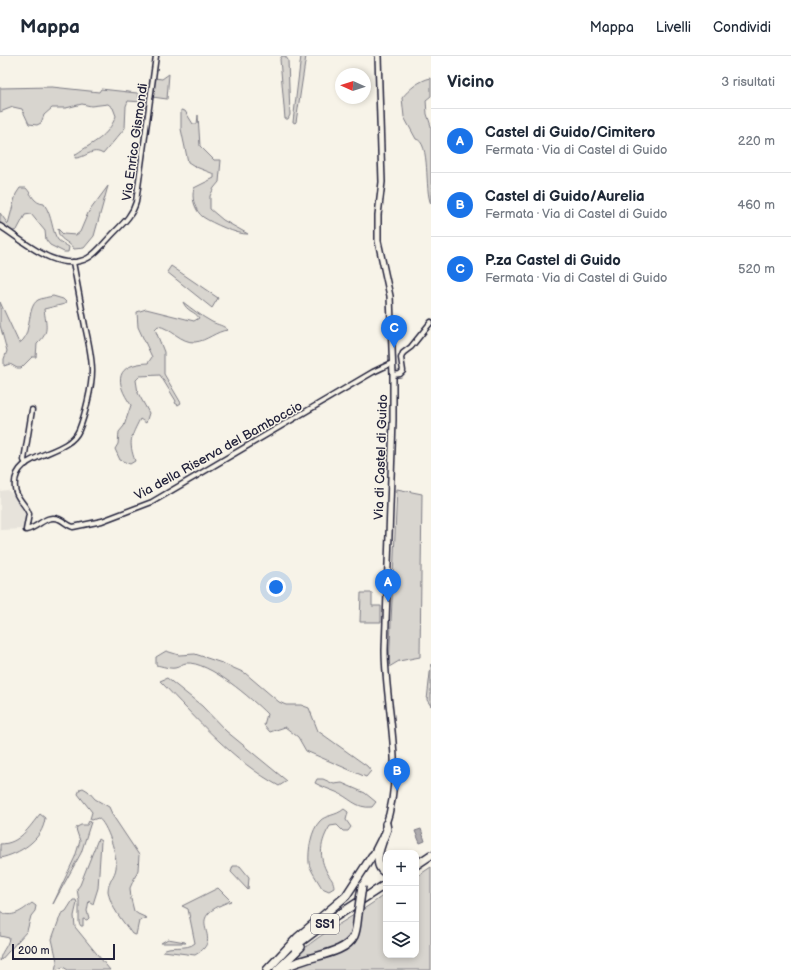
<!DOCTYPE html>
<html lang="it">
<head>
<meta charset="utf-8">
<style>
  :root { --surface:#fff; --page:#f6f6f7; --text:#1f2937; --muted:#747a83; --line:#e0e1e3; --accent:#1a73e8 }
  body { margin:0; font-family:"Balsamiq Sans",sans-serif; background:var(--page); color:var(--text) }
  .controls { position:absolute; right:12px; bottom:12px; display:grid; overflow:hidden; border-radius:8px; box-shadow:0 2px 6px #0003 }
  .controls button { width:36px; height:36px; display:grid; place-items:center; padding:0; border:0; border-bottom:1px solid var(--line); background:var(--surface); color:var(--text); font:20px sans-serif }
  .compass { position:absolute; left:335px; top:12px; width:36px; height:36px; border-radius:50%; background:var(--surface); box-shadow:0 2px 6px #0003; rotate:273deg }
  .scale { position:absolute; left:12px; bottom:10px; width:103px; box-sizing:border-box; padding-left:4px; border:2px solid #22223b; border-top:0; font-size:11px; line-height:14px; white-space:nowrap; color:#22223b; -webkit-text-stroke:3px #f7f3e8; paint-order:stroke }
  .you { position:absolute; left:276px; top:531px; width:14px; height:14px; margin:-10px; border:3px solid #fff; border-radius:50%; background:#1a73e8; box-shadow:0 0 0 6px #1a73e833 }
  .badge { display:grid; place-items:center; width:26px; height:26px; border-radius:50%; background:var(--accent); color:#fff; font-size:13px; font-weight:700 }
  .pin { position:absolute; translate:-50% -33px; filter:drop-shadow(0 1px 2px #0008) }
  .pin::after { content:''; position:absolute; top:21px; width:14px; height:12px; background:inherit; clip-path:polygon(0 0,100% 0,50% 100%) }
  .list { margin:0; padding:0; list-style:none }
  h2 { display:flex; justify-content:space-between; align-items:center; height:52px; margin:0; padding:0 16px; font-size:17px }
  h2 small { font-size:13px; font-weight:400; color:var(--muted) }
  .list li { display:grid; grid-template-columns:26px 1fr auto; gap:12px; align-items:center; box-sizing:border-box; height:64px; padding:0 16px; border-top:1px solid var(--line) }
  .list b { display:block; font-size:15px; white-space:nowrap }
  .list p { margin:0; font-size:13px; white-space:nowrap; color:var(--muted) }
  .list em { font-size:13px; font-style:normal; color:var(--muted) }
  .icon { flex:none; width:22px; height:22px; fill:none; stroke:currentColor; stroke-width:2; stroke-linecap:round; stroke-linejoin:round }
  .map { position:relative; flex:none; width:431px; height:914px; overflow:hidden }
  header { display:flex; align-items:center; gap:24px; box-sizing:border-box; height:56px; padding:0 20px; background:var(--surface); border-bottom:1px solid var(--line) }
  header strong { font-size:19px }
  nav { display:flex; gap:22px; margin-inline-start:auto; font-size:14px }
  main { display:flex }
  aside { flex:1; background:var(--surface) }
  .map>svg:first-child { display:block }
</style>
</head>
<body>
<header>
<strong>Mappa</strong>
<nav><a>Mappa</a><a>Livelli</a><a>Condividi</a></nav>
</header>
<main>
<div class="map">
<svg width="431" height="914" viewBox="0 0 431 914">
  <rect width="100%" height="100%" fill="#f7f3e8"/>
  <filter id="ink" filterUnits="userSpaceOnUse"><feTurbulence type="fractalNoise" baseFrequency=".025" numOctaves="2"/><feDisplacementMap in="SourceGraphic" scale="8" xChannelSelector="R" yChannelSelector="G"/><feConvolveMatrix kernelMatrix="1 2 1 2 8 2 1 2 1" color-interpolation-filters="sRGB"/></filter>
  <g filter="url(#ink)">
    <!-- built -->
    <polygon fill="#e7e3db" points="8,434 27,454 28,460 24,473 0,474 0,435"/>
    <!-- green -->
    <g fill="#d8d5cf" stroke="#7d7c85">
      <polygon points="282,0 285,0 288,4 290,59 288,63 285,63 280,3"/>
      <polygon points="301,0 306,0 296,66 295,67 293,66"/>
      <polygon points="169,18 167,43 152,41 155,22 162,23"/>
      <path d="M 431,22 L 431,40 L 426,44 L 427,58 L 431,70 L 431,148 C 424,134 431,86 416,83 L 404,61 L 402,42 C 409,33 420,24 431,22 Z"/>
      <path d="M 52,31 L 99,36 L 101,33 L 137,37 L 142,46 L 128,45 L 126,50 L 125,72 L 103,98 C 92,91 86,102 75,102 L 76,98 C 95,85 107,82 116,60 L 113,52 L 108,48 L 91,50 L 82,48 L 66,52 L 52,52 L 44,59 L 41,67 L 37,69 L 29,68 L 22,53 L 13,51 L 0,56 L 0,32 Z"/>
      <path d="M 181,54 L 185,55 L 193,68 L 197,68 L 198,59 L 200,90 L 214,104 L 221,104 L 219,126 L 214,132 L 210,140 L 210,153 L 223,164 L 248,178 C 238,179 212,167 203,161 C 195,155 191,142 194,132 L 214,122 L 214,118 L 196,111 L 188,106 L 181,73 Z"/>
      <path d="M 108,130 L 94,180 L 84,192 L 74,193 C 68,184 58,185 58,173 L 63,178 L 76,179 L 80,176 L 88,157 Z"/>
      <path d="M 20,132 L 26,132 C 32,138 33,147 44,148 C 53,161 51,174 58,184 C 60,186 66,189 69,191 L 68,196 L 64,196 L 50,189 L 46,184 L 45,175 L 31,158 L 25,159 L 17,174 L 13,175 L 0,168 L 0,157 L 8,168 L 16,138 Z"/>
      <polygon points="171,210 218,242 212,252 167,216"/>
      <path d="M 53,240 L 63,243 L 66,246 L 65,248 L 44,253 C 46,270 50,276 37,288 L 36,301 L 32,301 L 21,312 L 17,312 L 10,308 L 4,310 L 4,303 L 7,295 L 0,269 L 0,246 L 19,287 C 32,282 26,251 38,244 C 42,242 49,241 53,240 Z"/>
      <path d="M 183,246 C 192,253 201,260 212,266 C 218,269 223,269 228,274 C 216,275 207,285 195,286 C 181,287 171,272 158,270 L 155,273 L 164,296 L 164,318 L 181,347 L 178,349 L 175,347 L 176,345 L 160,319 L 140,320 L 136,324 L 138,337 L 149,357 L 146,367 L 140,363 C 131,381 128,385 135,405 L 130,408 L 120,404 L 115,393 L 118,388 L 119,376 L 124,370 L 131,349 C 114,325 116,308 148,307 L 152,301 L 138,271 L 137,256 L 146,253 L 194,265 L 199,262 C 195,255 187,256 183,246 Z"/>
      <polygon points="397,433 422,438 420,601 399,605 389,611"/>
      <polygon points="361,537 372,537 372,550 381,550 381,566 360,566"/>
      <path d="M 166,595 L 179,599 L 195,598 L 222,607 L 245,617 L 279,646 L 286,649 L 301,649 L 309,652 L 318,675 L 367,710 L 371,715 L 366,721 L 306,695 L 298,681 L 285,671 L 270,676 L 264,669 L 267,658 C 252,643 209,605 186,607 C 182,607 179,612 175,612 C 170,613 162,610 156,609 L 156,601 Z"/>
      <polygon points="431,608 431,650 427,644"/>
      <path d="M 167,622 L 202,650 L 226,675 L 287,725 L 279,730 C 233,705 197,663 160,625 Z"/>
      <path d="M 317,723 L 323,723 L 334,728 L 342,727 L 365,737 L 376,746 L 372,751 C 356,753 349,741 336,736 C 329,733 322,731 315,727 Z"/>
      <path d="M 83,732 L 88,735 L 95,743 L 109,751 L 113,760 L 139,799 L 138,814 L 130,832 L 131,843 L 134,855 L 138,858 L 147,862 L 139,865 L 136,879 L 132,878 C 123,865 110,851 108,835 C 108,826 115,820 116,812 C 118,801 107,767 98,762 L 92,764 L 90,763 L 92,756 L 78,738 L 80,733 Z"/>
      <path d="M 344,753 L 348,756 L 346,764 L 351,771 L 348,775 L 343,775 L 337,769 L 330,770 C 320,786 318,801 328,818 C 331,823 334,825 334,832 L 329,835 L 322,832 C 318,825 310,814 309,807 C 308,794 311,774 320,765 C 325,759 336,760 344,753 Z"/>
      <path d="M 40,758 L 45,762 C 43,784 19,798 0,802 L 0,788 C 20,788 29,771 40,758 Z"/>
      <polygon points="89,765 91,766 81,797 53,848 75,801 80,785 76,773 77,771 81,769 87,769"/>
      <polygon points="98,783 101,785 98,832 93,848 91,848 89,844 87,855 89,862 87,864 83,863 83,870 81,870 79,867 79,845 77,833 80,829"/>
      <polygon points="233,810 240,810 249,821 248,834 231,816"/>
      <path d="M 431,811 L 431,914 L 286,914 C 301,884 359,860 386,837 L 386,899 L 416,899 L 416,821 Z"/>
      <path d="M 218,832 L 231,845 C 177,864 229,880 195,899 L 163,895 C 168,888 187,895 195,887 L 188,853 L 182,850 Z"/>
      <polygon points="73,844 76,844 77,847 74,860 75,871 110,914 68,914 63,911 55,914 57,905 52,883 61,858 66,855"/>
      <path d="M 32,847 L 36,850 L 35,855 L 31,860 L 27,875 L 0,905 C 0,896 8,891 9,882 L 0,880 L 0,855 C 11,864 23,854 32,847 Z"/>
      <polygon points="168,883 185,886 186,887 161,887"/>
    </g>
    <!-- water -->
    <polygon fill="#aeabad" stroke="#76747f" points="421,773 425,785 420,787 415,775"/>
    <g fill="none" stroke-linecap="round" stroke-linejoin="round">
      <!-- minor casing -->
      <g stroke="#22223b" stroke-width="7">
        <g id="minor">
          <path d="M 0,170 C 24,185 58,218 88,202 C 97,197 103,188 110,181 C 120,170 132,161 136,146 L 156,0"/>
          <path d="M 73,206 C 77,227 81,248 85,270 C 88,284 92,300 92,315 C 92,331 85,359 79,374 C 67,402 11,395 15,432 C 16,443 26,448 29,458 L 26,474 C 39,472 45,458 59,463 C 64,465 67,469 73,471 L 102,465 L 152,446 L 373,316 L 392,307"/>
          <polyline points="393,319 400,318 403,315 401,302 403,297 411,291 431,266"/>
          <polyline points="26,408 24,404 32,354"/>
        </g>
      </g>
      <!-- tertiary casing -->
      <g stroke="#22223b" stroke-width="8">
        <g id="tertiary">
          <path d="M 378,0 L 382,126 L 378,159 L 378,185 L 390,240 L 393,319 L 393,364 L 385,594 C 385,653 406,714 385,771"/>
          <polyline points="372,800 380,784"/>
        </g>
      </g>
      <!-- trunk casing -->
      <g stroke="#22223b" stroke-width="10">
        <g id="trunk">
          <path d="M 386,768 L 387,773 C 383,785 370,809 386,817"/>
          <polyline points="416,809 431,799"/>
          <polyline points="294,891 326,867 386,828"/>
          <polyline points="267,914 298,881 346,840 372,800"/>
          <polyline points="277,914 301,891"/>
          <path d="M 282,914 C 301,899 344,901 354,880 C 357,873 357,865 358,858"/>
        </g>
      </g>
      <!-- minor -->
      <use href="#minor" stroke="#f7f3e8" stroke-width="4"/>
      <!-- tertiary -->
      <use href="#tertiary" stroke="#f7f3e8" stroke-width="5"/>
      <!-- trunk -->
      <use href="#trunk" stroke="#f7f3e8" stroke-width="7"/>
      <!-- trunk-bridge casing -->
      <g stroke="#22223b" stroke-width="10" stroke-linecap="butt">
        <polyline id="trunk-bridge" points="358,858 362,830"/>
      </g>
      <!-- trunk-bridge -->
      <use href="#trunk-bridge" stroke="#f7f3e8" stroke-width="7"/>
    </g>
  </g>
  <g text-anchor="middle" stroke-width="3" stroke-linejoin="round" paint-order="stroke">
    <!-- shield labels -->
    <rect fill="#f7f3e8" stroke="#62616f" stroke-width="1" x="311" y="858" width="28" height="20" rx="3"/>
    <g font-size="12" font-weight="bold" fill="#22223b">
      <text x="325" y="872">SS1</text>
    </g>
    <!-- street labels -->
    <g font-size="13" fill="#22223b" stroke="#f7f3e8">
      <text transform="translate(134 86) rotate(-82)" y="5">Via Enrico Gismondi</text>
      <text transform="translate(218 394) rotate(-29)" y="5">Via della Riserva del Bamboccio</text>
      <text transform="translate(380 401) rotate(-88)" y="5">Via di Castel di Guido</text>
    </g>
  </g>
</svg>
<div class="controls">
<button>+</button>
<button>−</button>
<button><svg class="icon" aria-label="layers" viewBox="0 0 24 24"><path d="M12 4l9 5-9 5-9-5zM3 14l9 5 9-5"/></svg></button>
</div>
<svg class="compass" viewBox="-18 -18 36 36"><path d="M0-13l5 13h-10z" fill="#e53935"/><path d="M0 13l5-13h-10z" fill="#747a83"/></svg>
<div class="scale">200 m</div>
<div class="you"></div>
<div class="pin badge" style="left:388px;top:546px">A</div>
<div class="pin badge" style="left:397px;top:735px">B</div>
<div class="pin badge" style="left:394px;top:292px">C</div>
</div>
<aside>
<h2>Vicino<small>3 risultati</small></h2>
<ul class="list">
<li><span class="badge">A</span><div><b>Castel di Guido/Cimitero</b><p>Fermata · Via di Castel di Guido</p></div><em>220 m</em></li>
<li><span class="badge">B</span><div><b>Castel di Guido/Aurelia</b><p>Fermata · Via di Castel di Guido</p></div><em>460 m</em></li>
<li><span class="badge">C</span><div><b>P.za Castel di Guido</b><p>Fermata · Via di Castel di Guido</p></div><em>520 m</em></li>
</ul>
</aside>
</main>
</body>
</html>
